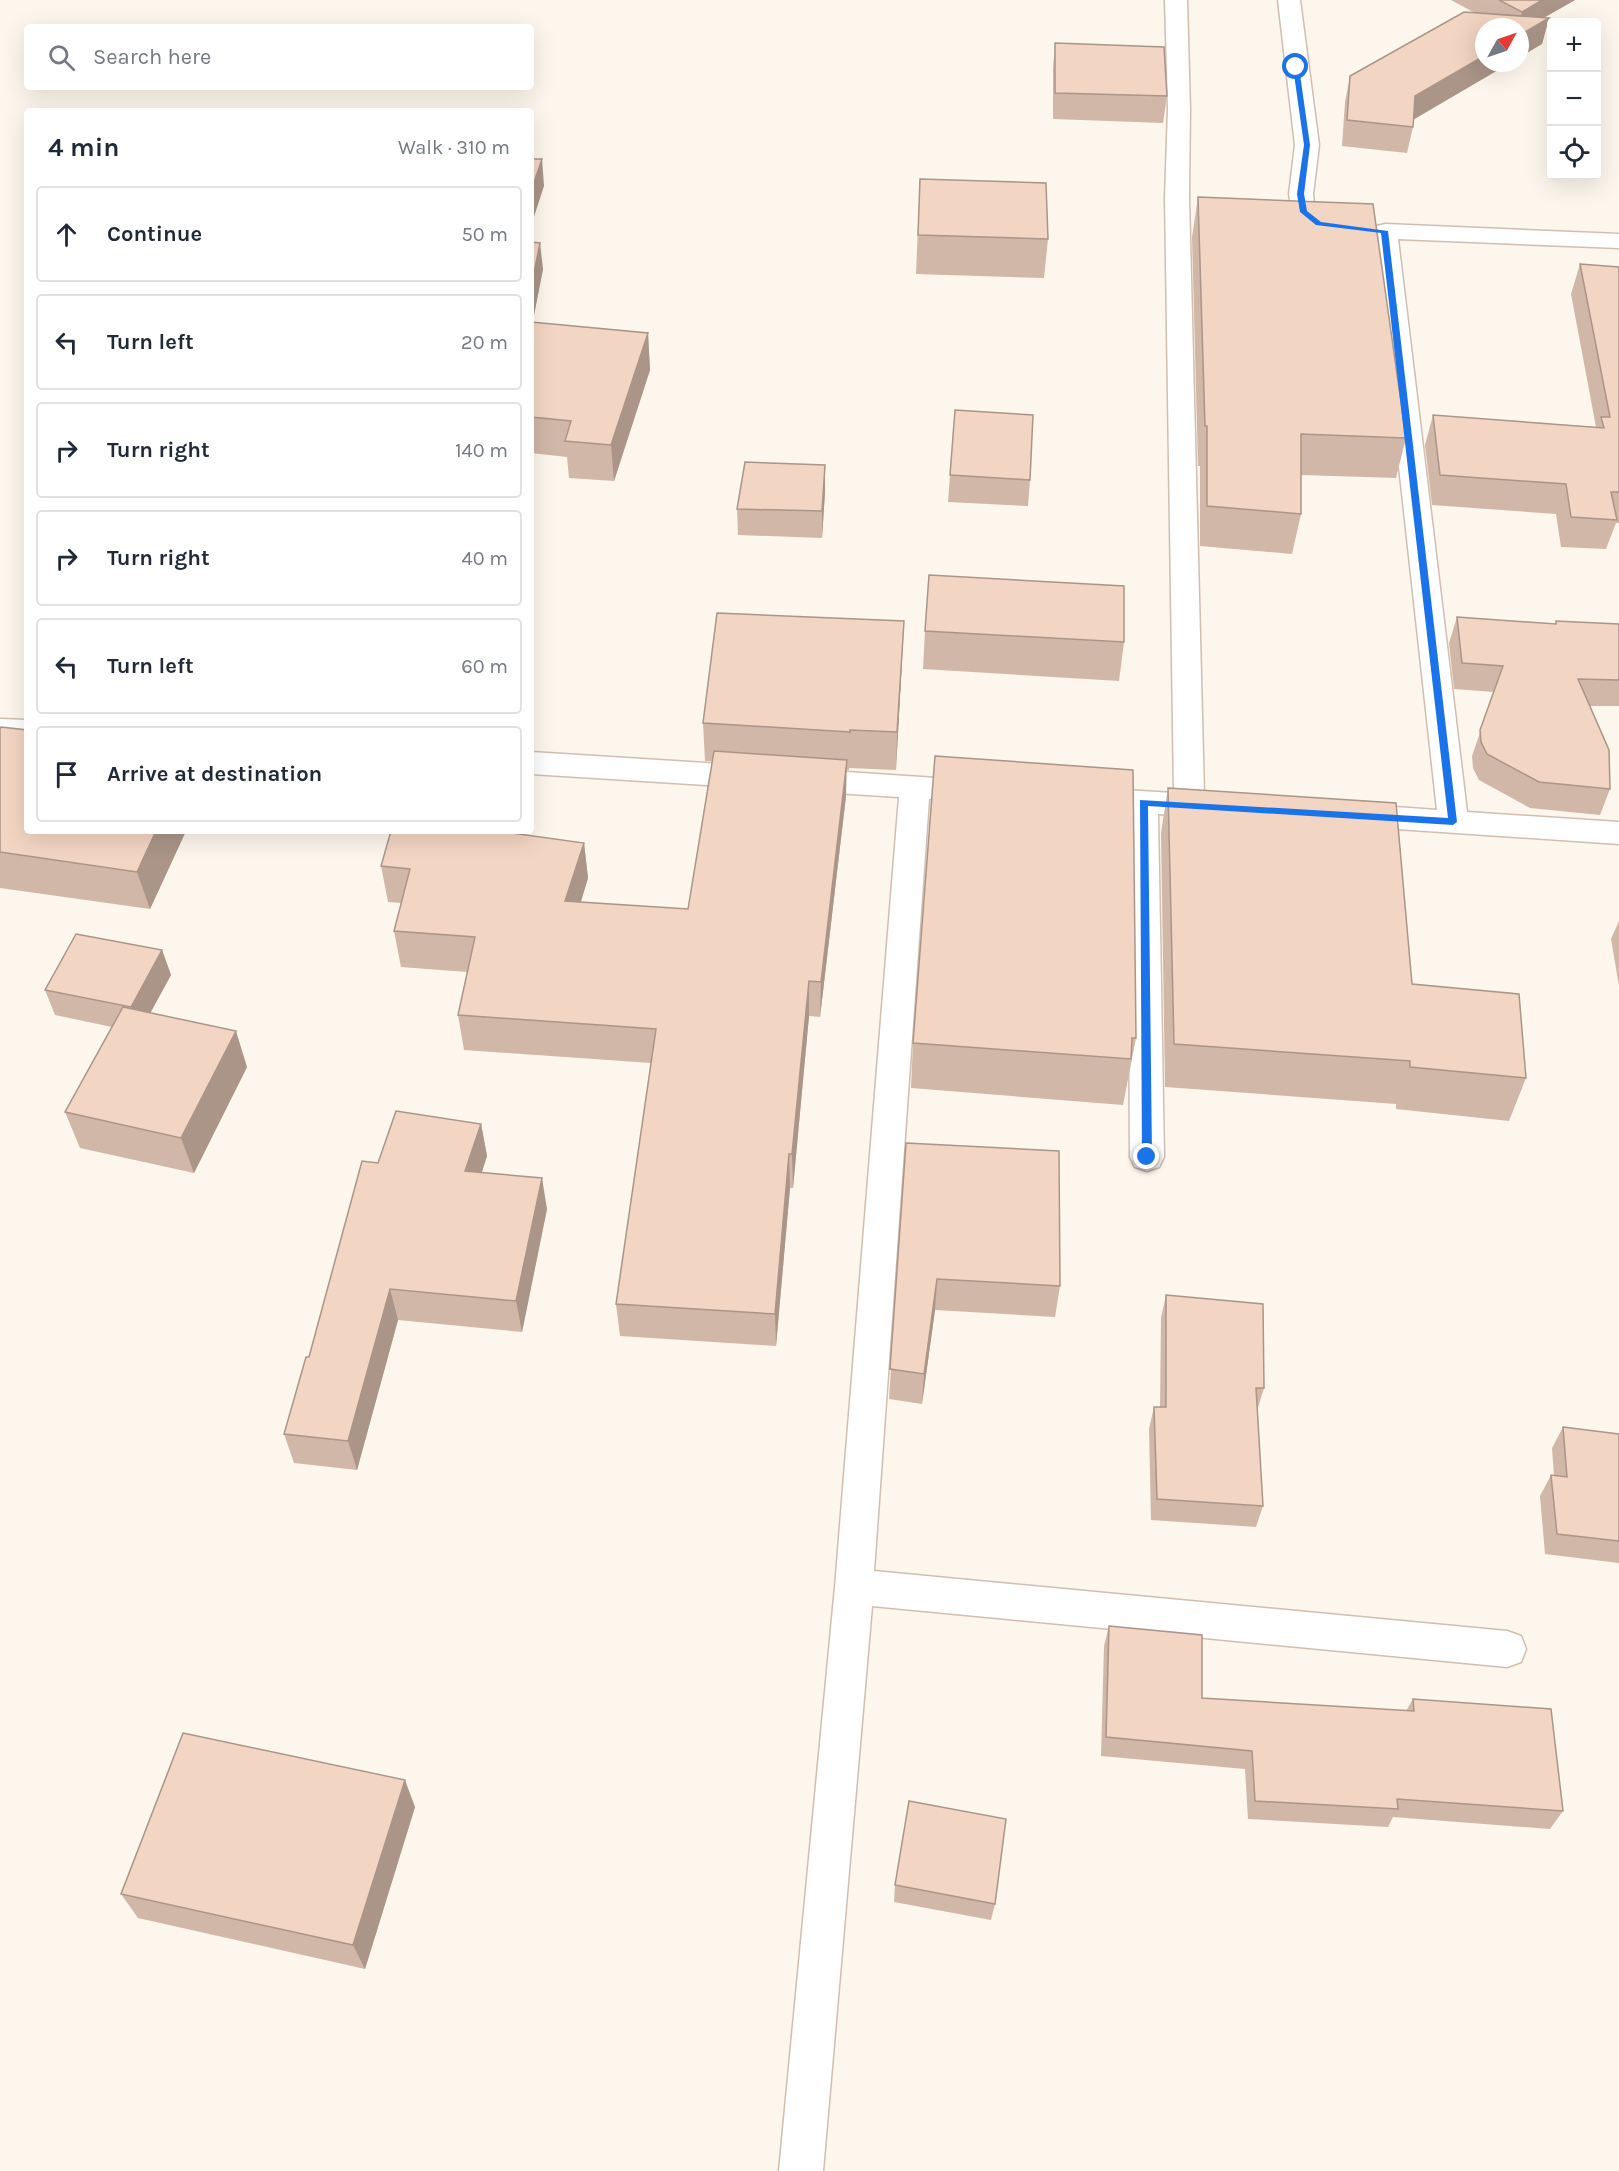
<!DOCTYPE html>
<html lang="en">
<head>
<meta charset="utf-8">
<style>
  :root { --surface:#fff; --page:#f6f6f7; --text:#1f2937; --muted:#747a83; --line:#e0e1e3 }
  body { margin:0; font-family:Karla,sans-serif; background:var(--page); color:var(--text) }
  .controls { position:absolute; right:18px; top:18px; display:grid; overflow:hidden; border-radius:6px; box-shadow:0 6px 24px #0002 }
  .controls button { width:54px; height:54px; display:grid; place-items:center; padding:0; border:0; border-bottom:2px solid var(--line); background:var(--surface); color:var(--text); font:30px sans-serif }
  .compass { position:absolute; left:1475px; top:18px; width:54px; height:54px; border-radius:50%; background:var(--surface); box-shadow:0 6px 24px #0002; rotate:50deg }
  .stop { position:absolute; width:18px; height:18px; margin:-14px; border:4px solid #1a73e8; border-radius:50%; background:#fff }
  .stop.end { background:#1a73e8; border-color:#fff; box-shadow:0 2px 6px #0008 }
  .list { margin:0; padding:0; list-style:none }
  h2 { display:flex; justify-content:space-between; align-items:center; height:78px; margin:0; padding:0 24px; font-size:26px }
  h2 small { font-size:20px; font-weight:400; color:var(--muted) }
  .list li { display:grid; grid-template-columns:39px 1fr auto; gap:18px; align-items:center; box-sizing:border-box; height:96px; margin:0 12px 12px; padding:0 12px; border:2px solid var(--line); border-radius:6px }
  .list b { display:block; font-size:22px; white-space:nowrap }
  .list em { font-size:20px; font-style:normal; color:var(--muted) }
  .icon { flex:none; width:33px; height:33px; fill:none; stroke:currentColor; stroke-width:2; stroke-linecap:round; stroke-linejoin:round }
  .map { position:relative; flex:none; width:1619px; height:2171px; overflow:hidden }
  .search { position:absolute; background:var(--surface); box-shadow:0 6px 24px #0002; left:24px; top:24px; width:510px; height:66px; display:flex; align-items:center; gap:15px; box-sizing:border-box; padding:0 21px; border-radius:6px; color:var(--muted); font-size:22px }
  .panel { position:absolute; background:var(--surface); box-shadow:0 6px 24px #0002; left:24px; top:108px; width:510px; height:726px; border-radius:6px }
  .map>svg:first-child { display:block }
</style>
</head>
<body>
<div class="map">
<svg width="1619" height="2171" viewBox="0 0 1619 2171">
  <rect width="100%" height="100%" fill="#fdf6ec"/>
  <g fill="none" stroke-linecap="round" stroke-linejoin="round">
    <!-- minor casing -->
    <g stroke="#d1beb0" stroke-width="3">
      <g id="minor">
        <polygon points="1165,0 1187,0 1190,109 1189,197 1204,795 1220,798 1224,806 1220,814 1209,817 1158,814 1164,1157 1159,1167 1147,1171 1135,1167 1130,1157 1128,812 1090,810 1079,807 1075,799 1079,791 1090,788 1174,793 1165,197 1168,109"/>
        <polygon points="1278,0 1300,0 1319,145 1313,194 1314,204 1315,209 1325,217 1340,220 1344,225 1340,230 1332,232 1311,229 1292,212 1289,194 1295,145"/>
        <polygon points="1385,224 1619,234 1619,248 1398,239 1467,812 1619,822 1619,844 1353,826 1342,823 1338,815 1342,807 1353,804 1437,810 1373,231 1377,226"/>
        <polygon points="0,719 27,720 27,740 0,739"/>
        <polygon points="531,752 754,766 765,769 769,777 765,785 754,788 531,774"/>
        <polygon points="802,769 936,778 947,781 951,789 947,797 929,799 874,1571 1507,1631 1521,1636 1526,1649 1521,1662 1507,1667 872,1606 823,2171 779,2171 835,1587 899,797 802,791 791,788 787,780 791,772"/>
      </g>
    </g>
    <!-- minor -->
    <use href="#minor" fill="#fff" fill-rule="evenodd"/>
  </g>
  <!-- wall -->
  <g fill="#d1b7a8">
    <polygon points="1451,0 1575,0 1544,18 1549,18 1542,44 1484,63 1510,63 1413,120 1413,127 1407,153 1342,146 1345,102 1350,76 1475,13"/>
    <polygon points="1055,43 1167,96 1163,123 1053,119 1053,69"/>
    <polygon points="920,179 1048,239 1044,278 916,274"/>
    <polygon points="1198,197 1406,438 1396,478 1301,475 1301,514 1292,554 1200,546 1200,466 1198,466 1192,237"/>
    <polygon points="531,242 543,269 533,320 531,320"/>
    <polygon points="1580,264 1619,267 1619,523 1616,523 1606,549 1561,547 1556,514 1432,505 1425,445 1433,415 1596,427 1571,294"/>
    <polygon points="531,322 648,333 650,370 614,481 569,478 567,457 531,453"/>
    <polygon points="950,475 1030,480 1028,506 948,502"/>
    <polygon points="825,492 822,538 738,535 737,509"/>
    <polygon points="1457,617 1555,624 1556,621 1619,624 1619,706 1589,706 1610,789 1600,815 1530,808 1479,780 1473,768 1472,756 1494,692 1454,689 1449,643"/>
    <polygon points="925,631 1124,642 1119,681 923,669"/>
    <polygon points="902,660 896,770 849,768 849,770 846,770 846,796 820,1017 809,1016 793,1188 790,1188 776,1346 620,1336 616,1304 651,1063 464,1050 458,1015 467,972 401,967 394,931 401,903 388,902 381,866 584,843 588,878 581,902 688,909 712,761 705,761 703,723"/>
    <polygon points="0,729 186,831 150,909 0,888"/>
    <polygon points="1168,788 1526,1078 1509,1121 1396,1109 1396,1104 1165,1087 1161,833"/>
    <polygon points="1619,921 1619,986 1611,939"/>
    <polygon points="162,950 171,975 150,1013 247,1067 194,1173 80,1148 65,1112 112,1027 55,1015 45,990"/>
    <polygon points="1136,1038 1123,1105 911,1088 913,1043"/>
    <polygon points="481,1124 487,1156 482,1172 547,1209 522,1332 398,1320 357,1470 294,1463 284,1434 309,1357 378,1163"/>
    <polygon points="906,1143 1060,1286 1055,1317 935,1310 922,1404 889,1399"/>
    <polygon points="1166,1295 1264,1388 1257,1411 1263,1506 1256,1527 1151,1520 1149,1429 1154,1407 1160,1407 1161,1318"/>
    <polygon points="1563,1427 1619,1434 1619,1563 1545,1554 1540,1496 1551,1475 1554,1476 1552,1448"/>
    <polygon points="1109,1626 1202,1698 1406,1711 1413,1699 1563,1811 1550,1829 1393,1817 1388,1827 1248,1819 1245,1769 1101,1756 1104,1646"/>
    <polygon points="415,1807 365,1969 138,1918 121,1894"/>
    <polygon points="895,1885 995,1904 991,1920 894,1902"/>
  </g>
  <!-- shaded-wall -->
  <g fill="#aa9588">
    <polygon points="1542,0 1575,0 1520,31 1518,27 1522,12"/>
    <polygon points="1549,18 1542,44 1520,57 1520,35"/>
    <polygon points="1484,56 1484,63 1510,63 1409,122 1415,96"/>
    <polygon points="542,159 544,186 531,226 531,191"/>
    <polygon points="540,243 543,269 533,320 531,305 531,288"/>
    <polygon points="648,333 650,370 614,481 611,445"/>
    <polygon points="825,465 825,492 822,538 822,511"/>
    <polygon points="904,621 902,660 896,770 897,732"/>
    <polygon points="847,760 846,796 820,1017 821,982"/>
    <polygon points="156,831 186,831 150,909 137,872"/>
    <polygon points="584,843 588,878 570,936 565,901"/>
    <polygon points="162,950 171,975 140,1032 131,1007"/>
    <polygon points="809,981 809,1016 793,1188 792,1154"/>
    <polygon points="236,1031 247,1067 194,1173 181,1138"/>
    <polygon points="481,1124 487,1156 472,1202 465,1171"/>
    <polygon points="789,1154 790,1188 776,1346 775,1314"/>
    <polygon points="542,1178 547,1209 522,1332 516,1301"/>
    <polygon points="937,1279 935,1310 922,1404 924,1374"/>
    <polygon points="390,1289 398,1320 357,1470 348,1441"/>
    <polygon points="405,1780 415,1807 365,1969 353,1945"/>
  </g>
  <!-- building -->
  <g fill="#f3d5c3" stroke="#aa9588" stroke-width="1.5">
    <polygon points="1499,0 1542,0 1522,12"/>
    <polygon points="1464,12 1549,18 1520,35 1520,27 1484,27 1484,56 1415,96 1413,127 1347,120 1350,76"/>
    <polygon points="1055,43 1164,47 1167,96 1055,93"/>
    <polygon points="531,159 542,159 531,191"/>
    <polygon points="920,179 1046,183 1048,239 918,235"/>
    <polygon points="1198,197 1373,204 1406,438 1301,434 1301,514 1207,506 1207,426 1205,426"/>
    <polygon points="531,242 540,243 531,288"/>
    <polygon points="1580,264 1619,267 1619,492 1611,492 1617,520 1571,517 1566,484 1440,475 1433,415 1604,428 1601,417 1610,417"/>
    <polygon points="531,322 648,333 611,445 565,441 571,421 531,417"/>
    <polygon points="955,410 1033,415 1030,480 950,475"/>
    <polygon points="745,462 825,465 822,511 737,509"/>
    <polygon points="929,575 1124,586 1124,642 925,631"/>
    <polygon points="717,613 904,621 897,732 850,730 850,732 703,723"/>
    <polygon points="1457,617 1556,624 1556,621 1619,624 1619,680 1578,679 1609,750 1610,789 1539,782 1487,754 1481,742 1480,730 1503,666 1462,663"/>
    <polygon points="1,727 27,730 27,831 156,831 137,872 0,852 0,729"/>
    <polygon points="714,751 847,760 821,982 809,981 792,1154 789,1154 775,1314 616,1304 656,1029 458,1015 475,937 394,931 410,869 381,866 391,831 498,831 584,843 565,901 688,909"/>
    <polygon points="935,756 1133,770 1136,1038 1132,1038 1131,1059 913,1043"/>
    <polygon points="1168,788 1396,803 1412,984 1519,994 1526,1078 1410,1067 1410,1061 1174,1044"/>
    <polygon points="76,934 162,950 131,1007 45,990"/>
    <polygon points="123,1007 236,1031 181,1138 65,1112"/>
    <polygon points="396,1111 481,1124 465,1171 542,1178 516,1301 390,1289 348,1441 284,1434 306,1357 309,1357 362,1161 378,1163"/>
    <polygon points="906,1143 1059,1151 1060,1286 937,1279 924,1374 890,1369"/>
    <polygon points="1166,1295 1263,1304 1264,1388 1256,1388 1263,1506 1157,1499 1154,1407 1166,1407"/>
    <polygon points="1563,1427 1619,1434 1619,1541 1557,1534 1551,1475 1567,1477"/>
    <polygon points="1109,1626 1202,1635 1202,1698 1414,1711 1413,1699 1551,1709 1563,1811 1397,1799 1398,1809 1255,1801 1252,1751 1106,1737"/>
    <polygon points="183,1733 405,1780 353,1945 121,1894"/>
    <polygon points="909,1801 1006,1819 995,1904 895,1885"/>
  </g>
  <!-- route -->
  <polygon fill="#1a73e8" points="1296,65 1299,67 1310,145 1304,194 1307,211 1321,222 1388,231 1457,822 1453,825 1148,806 1152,1157 1147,1161 1142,1157 1140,800 1448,818 1381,233 1316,225 1300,212 1297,194 1304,145 1293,67"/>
</svg>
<div class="controls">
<button>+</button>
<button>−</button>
<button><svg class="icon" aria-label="locate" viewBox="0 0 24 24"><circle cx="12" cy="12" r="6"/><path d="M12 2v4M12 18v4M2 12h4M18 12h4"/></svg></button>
</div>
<svg class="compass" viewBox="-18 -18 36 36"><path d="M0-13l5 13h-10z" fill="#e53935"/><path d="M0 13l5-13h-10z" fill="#747a83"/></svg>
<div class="stop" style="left:1296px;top:67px"></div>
<div class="stop end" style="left:1147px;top:1157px"></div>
<div class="search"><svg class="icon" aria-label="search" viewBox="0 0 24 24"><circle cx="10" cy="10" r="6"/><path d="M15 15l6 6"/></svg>Search here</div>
<section class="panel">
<h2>4 min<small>Walk · 310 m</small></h2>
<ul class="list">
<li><svg class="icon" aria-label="ahead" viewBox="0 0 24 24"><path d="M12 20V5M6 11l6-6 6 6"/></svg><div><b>Continue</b></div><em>50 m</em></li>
<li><svg class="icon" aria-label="left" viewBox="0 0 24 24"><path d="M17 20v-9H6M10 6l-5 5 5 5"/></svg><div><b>Turn left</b></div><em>20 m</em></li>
<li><svg class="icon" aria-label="right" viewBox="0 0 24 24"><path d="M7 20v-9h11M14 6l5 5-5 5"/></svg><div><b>Turn right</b></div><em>140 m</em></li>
<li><svg class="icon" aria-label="right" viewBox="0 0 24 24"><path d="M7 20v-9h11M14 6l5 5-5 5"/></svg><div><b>Turn right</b></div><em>40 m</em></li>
<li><svg class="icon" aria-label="left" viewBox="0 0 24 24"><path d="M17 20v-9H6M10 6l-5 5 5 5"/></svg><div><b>Turn left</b></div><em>60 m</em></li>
<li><svg class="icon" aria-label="arrive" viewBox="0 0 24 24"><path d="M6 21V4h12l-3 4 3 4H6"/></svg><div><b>Arrive at destination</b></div></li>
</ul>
</section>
</div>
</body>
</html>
